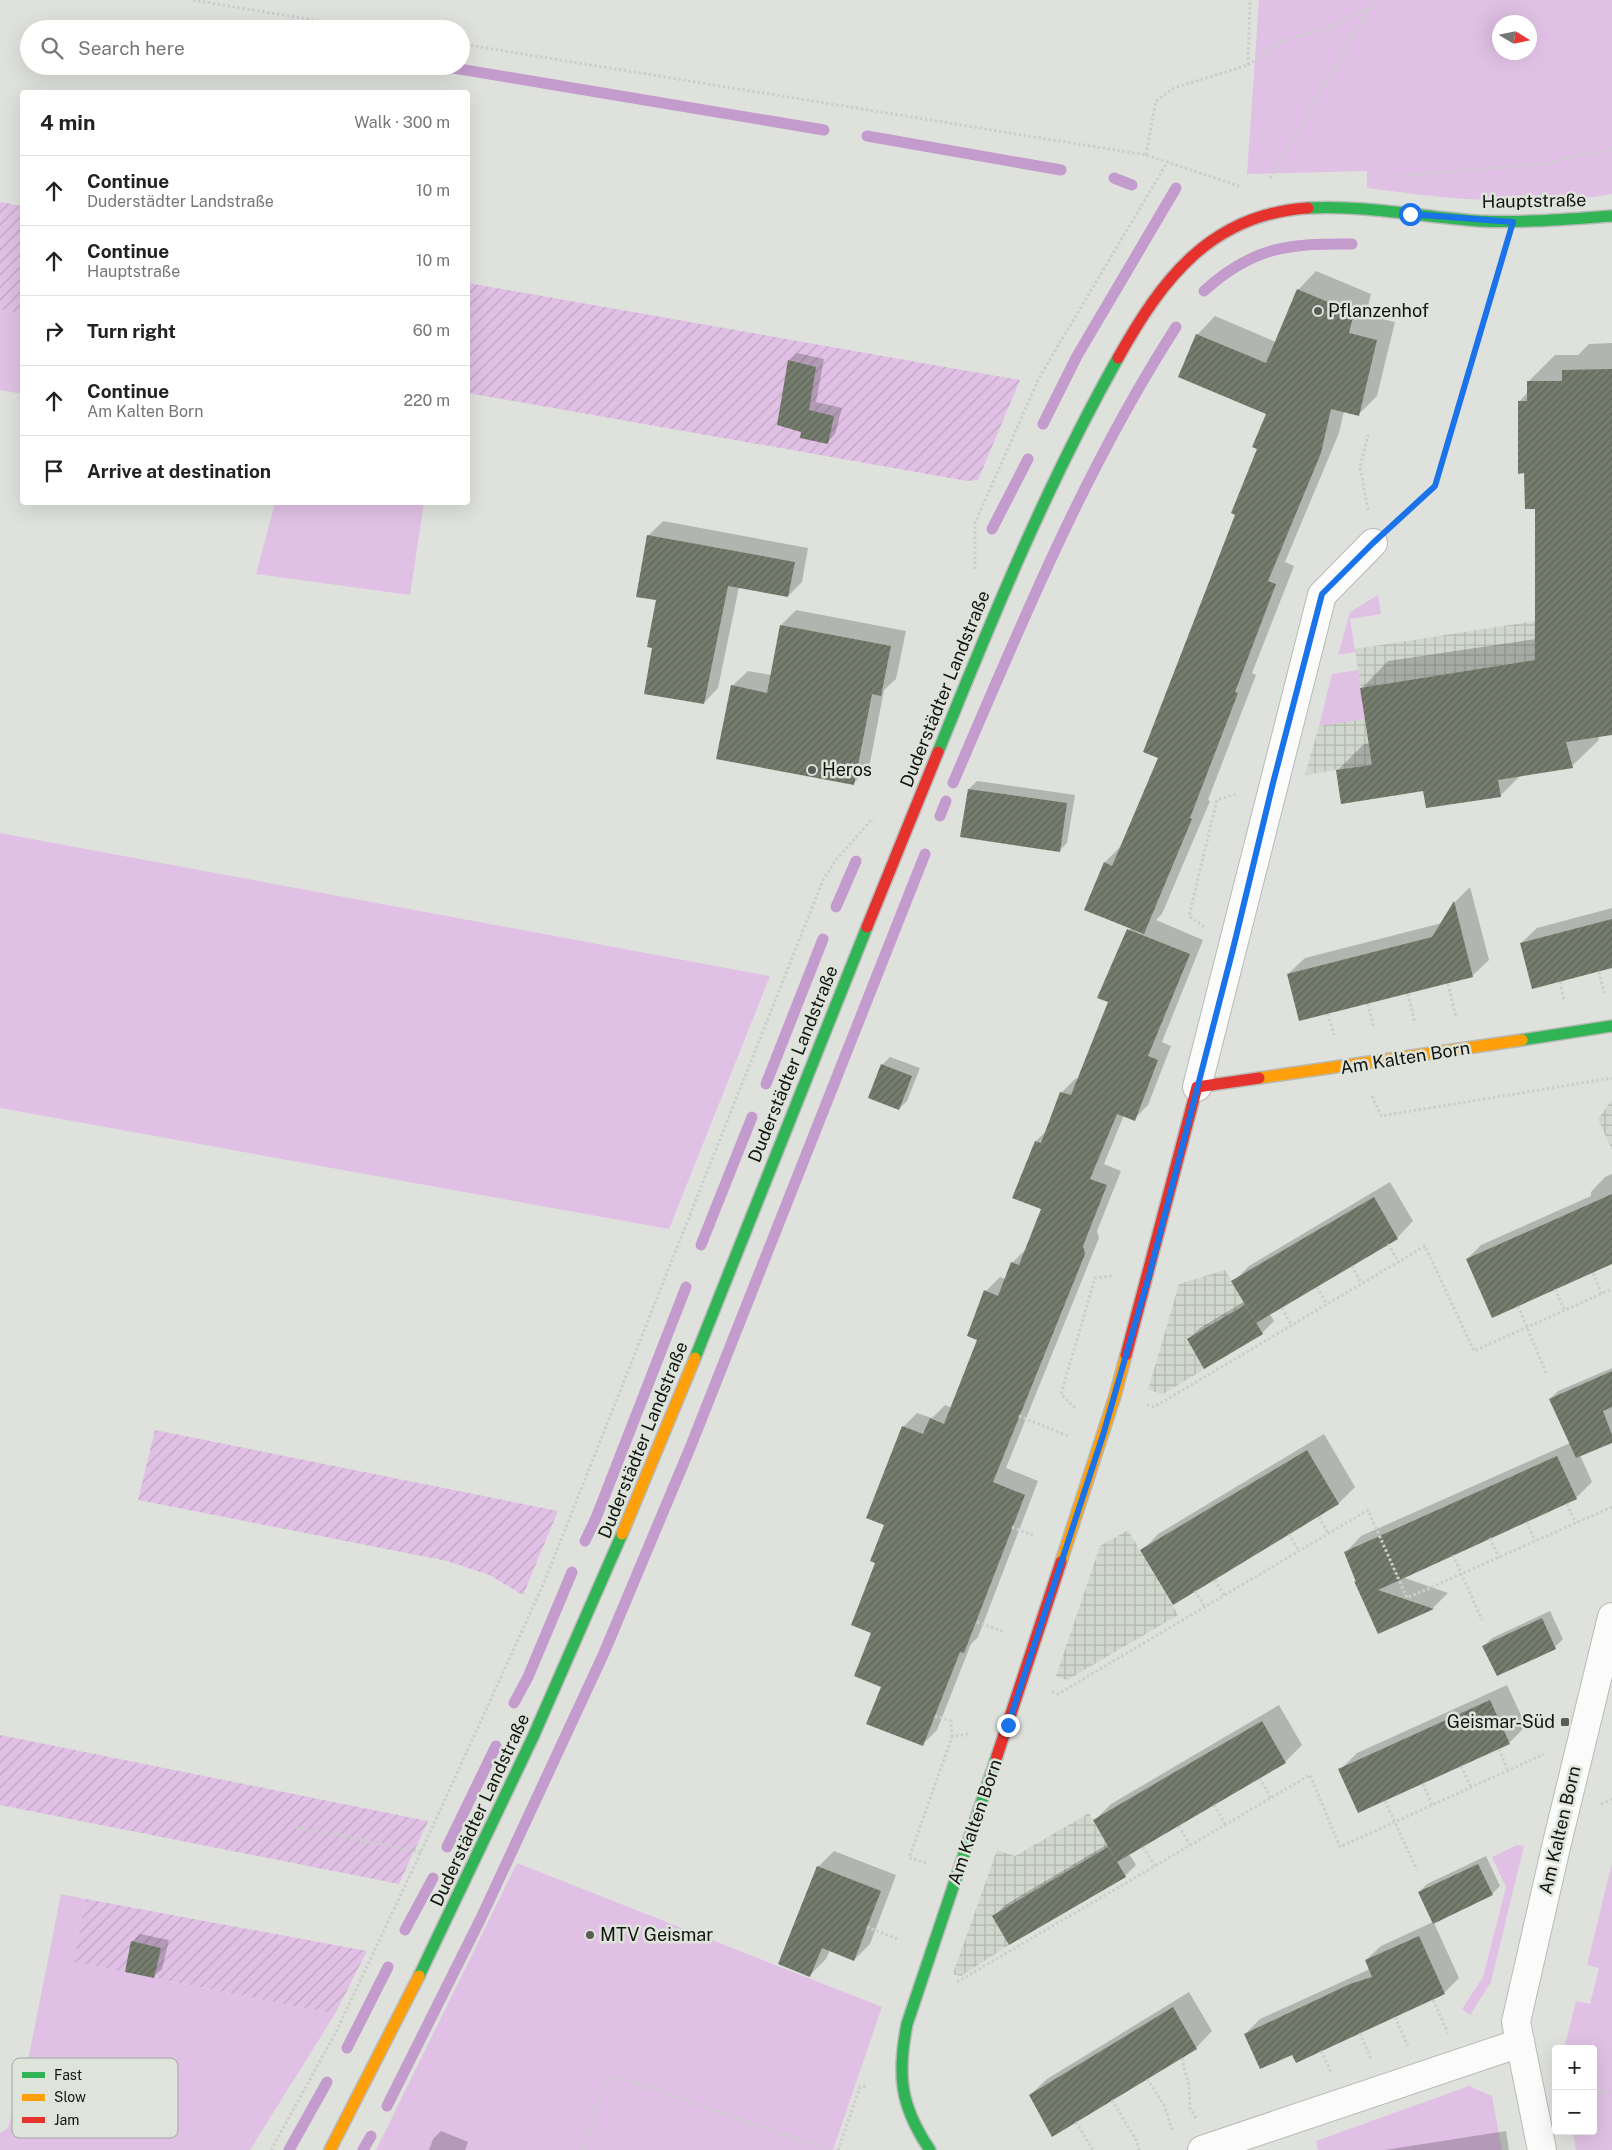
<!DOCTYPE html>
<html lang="en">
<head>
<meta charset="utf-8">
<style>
  :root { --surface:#fff; --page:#f6f6f6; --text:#222; --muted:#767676; --line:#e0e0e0 }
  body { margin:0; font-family:"Public Sans",sans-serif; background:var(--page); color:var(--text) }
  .controls { position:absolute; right:15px; bottom:15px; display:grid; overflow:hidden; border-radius:5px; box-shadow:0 5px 20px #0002 }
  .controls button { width:45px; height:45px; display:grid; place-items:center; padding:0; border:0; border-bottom:1px solid var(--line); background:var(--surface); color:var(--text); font:25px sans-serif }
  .compass { position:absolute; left:1492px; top:15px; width:45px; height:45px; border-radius:50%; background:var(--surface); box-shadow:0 5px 20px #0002; rotate:100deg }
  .stop { position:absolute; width:15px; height:15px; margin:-11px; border:4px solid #1a73e8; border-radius:50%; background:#fff }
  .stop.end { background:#1a73e8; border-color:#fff; box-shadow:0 1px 5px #0008 }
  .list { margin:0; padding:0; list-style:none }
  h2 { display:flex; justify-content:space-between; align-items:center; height:65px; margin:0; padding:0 20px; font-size:21px }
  h2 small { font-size:16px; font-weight:400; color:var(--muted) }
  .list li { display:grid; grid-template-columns:32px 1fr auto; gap:15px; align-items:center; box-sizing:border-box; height:70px; padding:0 20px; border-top:1px solid var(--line) }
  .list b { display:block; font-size:19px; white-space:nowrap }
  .list p { margin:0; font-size:16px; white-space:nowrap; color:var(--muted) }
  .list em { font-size:16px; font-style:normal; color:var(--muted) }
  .icon { flex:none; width:28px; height:28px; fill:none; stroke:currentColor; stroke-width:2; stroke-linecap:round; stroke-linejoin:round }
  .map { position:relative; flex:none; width:1612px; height:2150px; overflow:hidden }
  .search { position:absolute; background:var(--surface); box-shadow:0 5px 20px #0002; left:20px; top:20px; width:450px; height:55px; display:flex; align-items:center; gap:12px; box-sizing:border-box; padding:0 18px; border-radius:28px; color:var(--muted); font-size:19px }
  .panel { position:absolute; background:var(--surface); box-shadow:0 5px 20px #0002; left:20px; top:90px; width:450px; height:415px; border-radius:5px }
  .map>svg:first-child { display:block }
</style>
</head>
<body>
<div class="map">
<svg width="1612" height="2150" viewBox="0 0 1612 2150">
  <defs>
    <pattern id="industrial-grid" width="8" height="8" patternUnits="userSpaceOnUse" patternTransform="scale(1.25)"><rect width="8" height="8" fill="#d0d7cc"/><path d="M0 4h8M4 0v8" fill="none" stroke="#b2b8ae"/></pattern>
    <pattern id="garden-furrows" width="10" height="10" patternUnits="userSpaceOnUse" patternTransform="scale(1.25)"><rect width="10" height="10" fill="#e0c1e5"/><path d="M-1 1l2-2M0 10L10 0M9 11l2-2" fill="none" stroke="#bfa5c3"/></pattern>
    <pattern id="building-hatch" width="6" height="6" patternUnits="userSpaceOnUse" patternTransform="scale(1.25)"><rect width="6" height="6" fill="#757d6e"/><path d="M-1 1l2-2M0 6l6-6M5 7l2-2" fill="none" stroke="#5f6559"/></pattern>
  </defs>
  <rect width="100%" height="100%" fill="#dfe2dc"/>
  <!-- industrial -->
  <g fill="url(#industrial-grid)">
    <polygon points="1536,621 1542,659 1442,788 1341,804 1336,770 1305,775 1319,726 1365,718 1355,649"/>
    <polygon points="1612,1100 1612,1150 1598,1119"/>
    <polygon points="1225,1270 1263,1334 1163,1394 1148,1390 1179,1284"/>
    <polygon points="1128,1530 1178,1615 1067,1680 1056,1676 1100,1546"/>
    <polygon points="1089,1813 1126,1877 1009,1945 961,1976 953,1974 997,1850 1015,1856"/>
  </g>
  <!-- grass -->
  <g fill="#e0c1e5" fill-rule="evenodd">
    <path d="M 1259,0 L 1612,0 L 1612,194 C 1531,208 1448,199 1367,188 L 1367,171 L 1247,174 ZM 1500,22 L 1530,22 L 1530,52 L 1500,52 Z"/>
    <polygon points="0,310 22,314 22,394 0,390"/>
    <polygon points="275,503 424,503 410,595 256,574"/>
    <polygon points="1378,595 1381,614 1350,619 1355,652 1338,655 1350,612"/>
    <polygon points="1358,670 1365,719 1319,726 1332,674"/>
    <polygon points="0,833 770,976 669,1229 0,1108"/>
    <polygon points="1517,1845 1524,1846 1491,1982 1470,2015 1462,2009 1483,1977 1506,1887 1492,1857"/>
    <polygon points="517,1863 882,2007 833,2150 376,2150"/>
    <polygon points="1612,1863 1612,2150 1576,2150 1573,2131 1593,2131 1593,2049 1565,2049 1565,2045 1576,2001 1590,2004 1599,1968 1587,1965"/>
    <polygon points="61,1894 86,1899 75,1962 335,2014 250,2150 0,2150 0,2133 8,2128 27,2065"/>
    <polygon points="1469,2086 1492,2096 1502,2150 1318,2150 1316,2141"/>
  </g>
  <!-- garden -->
  <g fill="url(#garden-furrows)">
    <polygon points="0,202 22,206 22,314 0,310"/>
    <polygon points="468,283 1020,380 978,480 967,481 468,393"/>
    <polygon points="155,1430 558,1511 523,1595 489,1575 447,1561 138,1500"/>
    <polygon points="0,1735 428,1821 399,1884 0,1805"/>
    <polygon points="86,1899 367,1951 335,2014 74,1962"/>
  </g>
  <!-- shadow -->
  <g fill="#0003">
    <polygon points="1316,271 1371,294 1366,315 1395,322 1377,396 1359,414 1344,411 1339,433 1285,562 1294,566 1252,673 1256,675 1208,800 1210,801 1162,914 1156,920 1203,940 1162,1042 1171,1046 1148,1105 1134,1119 1124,1115 1104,1164 1121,1171 1097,1231 1099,1238 1006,1468 1038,1481 978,1637 971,1644 937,1730 923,1744 883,1686 873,1633 877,1562 903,1427 917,1413 932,1418 945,1405 952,1408 978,1339 986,1291 1000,1277 1006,1279 1012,1263 1027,1248 1043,1209 1014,1198 1036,1141 1046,1131 1062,1092 1076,1078 1078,1079 1109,1002 1099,997 1131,927 1085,909 1105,862 1123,844 1159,757 1259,448 1267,413 1197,335 1215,316 1276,342 1298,290"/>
    <polygon points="1612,343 1612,733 1598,736 1599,740 1572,766 1521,775 1500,796 1424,790 1338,770 1364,744 1370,743 1362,688 1388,661 1536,639 1536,508 1525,472 1519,402 1528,392 1528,382 1555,355 1578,355 1589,344"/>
    <polygon points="797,353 824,359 816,402 842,408 835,434 827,443 803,431 789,361"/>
    <polygon points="663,521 808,548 802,582 788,596 739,587 718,688 704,703 654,647 657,599 648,536"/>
    <polygon points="796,610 906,631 896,679 884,690 869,768 853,784 732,686 748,671 771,675 781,625"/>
    <polygon points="977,781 1075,795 1067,843 1059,851 969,789"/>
    <polygon points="1470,887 1489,960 1472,976 1288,974 1305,958 1442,923 1455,902"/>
    <polygon points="1612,908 1612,967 1521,943 1537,928"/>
    <polygon points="890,1057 920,1068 907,1101 899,1109 882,1065"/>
    <polygon points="1612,1174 1612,1263 1467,1259 1481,1245 1591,1196 1591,1192 1605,1177"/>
    <polygon points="1390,1182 1413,1221 1397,1238 1270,1314 1274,1321 1262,1333 1188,1340 1200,1328 1245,1301 1233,1282 1249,1266"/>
    <polygon points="1612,1368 1612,1442 1580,1455 1592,1482 1576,1498 1402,1577 1448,1593 1433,1608 1379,1632 1355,1582 1357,1580 1346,1552 1361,1536 1570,1443 1550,1399 1558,1391"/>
    <polygon points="1324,1434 1355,1487 1339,1503 1142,1551 1158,1534"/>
    <polygon points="1550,1611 1563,1639 1555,1647 1484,1646 1492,1638"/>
    <polygon points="1507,1685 1526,1726 1509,1743 1340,1770 1357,1753"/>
    <polygon points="1279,1705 1302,1745 1285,1762 1129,1854 1136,1865 1125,1876 994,1916 1005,1905 1108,1844 1095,1820 1111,1804"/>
    <polygon points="834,1851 896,1875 870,1944 854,1960 830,1950 826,1959 810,1975 818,1867"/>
    <polygon points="1486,1856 1500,1886 1492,1894 1434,1923 1459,1978 1444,1993 1293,2053 1245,2034 1260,2019 1370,1969 1366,1960 1381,1946 1433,1922 1419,1892 1427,1884"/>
    <polygon points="140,1934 169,1940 162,1969 153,1977 132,1942"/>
    <polygon points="1189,1992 1212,2031 1196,2048 1030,2095 1047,2079"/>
    <polygon points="441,2131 468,2142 465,2150 429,2150 433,2139"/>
    <polygon points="1506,2131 1509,2150 1385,2150"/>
  </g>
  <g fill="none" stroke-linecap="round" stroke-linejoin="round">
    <!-- stream -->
    <g stroke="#c49bcd" stroke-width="11">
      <polyline points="441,66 824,130"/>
      <polyline points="867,136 1061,170"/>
      <polyline points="1114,178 1132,185"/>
      <path d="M 1204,291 C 1252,247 1289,243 1352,244"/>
      <polyline points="1043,424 1077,356 1176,188"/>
      <polyline points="992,529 1028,459"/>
      <path d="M 953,783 C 1020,627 1084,470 1176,327"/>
      <polyline points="940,816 946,801"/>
      <polyline points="836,907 856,861"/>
      <polyline points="766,1084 823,939"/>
      <polyline points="701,1245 752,1117"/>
      <polyline points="585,1541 596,1518 686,1287"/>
      <polyline points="514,1703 528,1677 572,1572"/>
      <polyline points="447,1847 496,1746"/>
      <polyline points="405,1930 433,1878"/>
      <polyline points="347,2048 388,1967"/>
      <polyline points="387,2106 481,1918 604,1653 690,1448 925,854"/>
      <polyline points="289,2150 327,2082"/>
      <polyline points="363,2150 371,2136"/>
    </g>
  </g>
  <!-- building -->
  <g fill="url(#building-hatch)">
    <polygon points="1297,289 1354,313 1349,333 1377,340 1359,416 1331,409 1321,453 1268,581 1276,584 1235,692 1238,693 1190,818 1192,819 1144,934 1084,910 1104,862 1112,866 1158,758 1143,752 1235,515 1231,513 1257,449 1252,447 1266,414 1178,377 1196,334 1266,363"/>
    <polygon points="788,360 816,367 809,410 834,416 828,444 800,438 801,432 777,425"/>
    <polygon points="1612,369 1612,735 1566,742 1573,768 1498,780 1501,797 1426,808 1423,791 1341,804 1336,770 1372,765 1360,688 1535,660 1535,509 1525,509 1524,473 1518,474 1518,401 1527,401 1527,381 1562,381 1562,370"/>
    <polygon points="647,535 795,562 788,597 728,586 704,704 644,694 652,648 647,647 656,600 636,597"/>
    <polygon points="780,625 891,646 881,696 872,694 854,785 716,759 731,685 767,693"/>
    <polygon points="968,789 1067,803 1060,852 960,837"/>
    <polygon points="1454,901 1473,977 1299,1021 1287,974 1432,937"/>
    <polygon points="1612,919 1612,968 1532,989 1520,943"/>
    <polygon points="1127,929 1190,954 1148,1056 1158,1060 1135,1121 1117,1114 1090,1179 1107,1185 1083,1246 1085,1254 993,1482 1025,1495 964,1653 960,1652 923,1746 866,1724 881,1687 854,1676 871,1633 851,1625 875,1563 870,1561 884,1525 866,1518 902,1426 923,1434 930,1418 944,1424 977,1340 967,1336 984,1290 998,1296 1011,1262 1019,1265 1041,1209 1012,1198 1035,1141 1041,1143 1060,1092 1071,1095 1108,1002 1097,998"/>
    <polygon points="881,1064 912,1076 899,1110 868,1098"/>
    <polygon points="1612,1194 1612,1264 1492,1318 1466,1259"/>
    <polygon points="1374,1197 1398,1239 1256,1323 1231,1281"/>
    <polygon points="1245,1305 1263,1334 1204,1369 1187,1339"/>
    <polygon points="1612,1371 1612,1407 1603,1411 1612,1435 1612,1443 1576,1458 1549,1399"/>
    <polygon points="1307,1450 1339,1504 1173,1605 1140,1550"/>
    <polygon points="1557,1456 1577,1499 1378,1590 1434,1609 1378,1634 1354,1581 1356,1582 1344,1552"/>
    <polygon points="1542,1618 1556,1649 1497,1676 1482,1646"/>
    <polygon points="1490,1700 1510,1744 1358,1813 1338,1769"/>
    <polygon points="1262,1721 1286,1763 1117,1862 1093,1820"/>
    <polygon points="1108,1847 1126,1877 1009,1945 992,1916"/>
    <polygon points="1478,1864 1493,1895 1433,1924 1418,1892"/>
    <polygon points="817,1866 881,1891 854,1961 822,1948 810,1977 778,1964"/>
    <polygon points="1419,1936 1445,1994 1296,2063 1292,2055 1260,2069 1244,2034 1350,1984 1372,1977 1365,1960"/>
    <polygon points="131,1941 161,1948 154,1978 125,1972"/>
    <polygon points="1173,2007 1197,2049 1052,2137 1029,2095"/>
  </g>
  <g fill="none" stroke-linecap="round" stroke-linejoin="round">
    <!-- street casing -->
    <g stroke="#b7bab6" stroke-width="30">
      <g id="street">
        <polyline points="1197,1087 1322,595 1373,543"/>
        <polyline points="1202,2150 1520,2043"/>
        <polyline points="1542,2150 1516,2022 1556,1847 1612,1617"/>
      </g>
    </g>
    <!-- fast casing -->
    <g stroke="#b7bab6" stroke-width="14">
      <g id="fast">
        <path d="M 1308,208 C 1366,205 1422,217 1479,221 C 1524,223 1567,219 1612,216"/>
        <path d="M 938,752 C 992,618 1047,484 1118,358"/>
        <polyline points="1522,1040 1612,1026"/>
        <polyline points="695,1358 867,927"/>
        <polyline points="419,1976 533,1737 622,1534"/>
        <path d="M 930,2150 C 900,2106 897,2075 907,2024 L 997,1756"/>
      </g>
    </g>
    <!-- slow casing -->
    <g stroke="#b7bab6" stroke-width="14">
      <g id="slow">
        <polyline points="1259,1078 1522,1040"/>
        <polyline points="622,1534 695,1358"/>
        <polyline points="1061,1562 1115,1396 1126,1355"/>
        <polyline points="330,2150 419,1976"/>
      </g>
    </g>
    <!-- jam casing -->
    <g stroke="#b7bab6" stroke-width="14">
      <g id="jam">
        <path d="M 1118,358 C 1162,279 1211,214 1308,208"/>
        <polyline points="867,927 938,752"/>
        <polyline points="1126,1355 1197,1087 1259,1078"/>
        <polyline points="997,1756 1061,1562"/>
      </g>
    </g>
    <!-- path -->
    <g stroke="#cccecc" stroke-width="3" stroke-dasharray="2.5 2.5" stroke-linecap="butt">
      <polyline points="193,0 368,29"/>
      <polyline points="461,44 1146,155 1239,186"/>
      <polyline points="1248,65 1282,41 1326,29 1369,8 1378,0"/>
      <polyline points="1146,155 1156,101 1174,88 1248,65 1250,0"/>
      <polyline points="1397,176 1541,164 1612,149"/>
      <polyline points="1270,178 1369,8"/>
      <polyline points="1368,510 1360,467 1369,432"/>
      <polyline points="1397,521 1435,486 1503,254"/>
      <polyline points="975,569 975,523 1039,378 1168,161"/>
      <polyline points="1204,927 1189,916 1217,800 1236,794"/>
      <polyline points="1599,972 1604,993"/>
      <polyline points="1560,982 1564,1000"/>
      <polyline points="1448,984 1456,1017"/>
      <polyline points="1408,994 1415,1023"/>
      <polyline points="1368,1004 1374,1029"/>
      <polyline points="1328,1014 1334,1035"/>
      <polyline points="1372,1096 1381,1116 1612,1078"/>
      <polyline points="1388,1244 1399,1262"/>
      <polyline points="1352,1266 1362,1284"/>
      <polyline points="1593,1273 1602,1294"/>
      <polyline points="1317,1287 1327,1305"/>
      <polyline points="1555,1289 1565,1311"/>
      <polyline points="1518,1306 1547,1375"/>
      <polyline points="1282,1308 1292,1326"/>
      <polyline points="1147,1405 1154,1407 1425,1246 1474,1351 1612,1289"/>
      <polyline points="1075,1408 1061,1394 1095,1278 1112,1276"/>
      <polyline points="1019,1416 1068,1436"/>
      <polyline points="1567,1504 1576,1523"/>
      <polyline points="1319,1517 1328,1533"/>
      <polyline points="1527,1522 1535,1541"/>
      <polyline points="1012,1527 1035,1536"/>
      <polyline points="1289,1534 1299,1551"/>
      <polyline points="1490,1538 1499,1558"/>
      <polyline points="1453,1555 1482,1620"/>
      <polyline points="1215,1580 1224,1595"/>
      <polyline points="1195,1591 1205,1607"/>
      <polyline points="977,1622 1004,1632"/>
      <polyline points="1052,1692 1058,1694 1368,1510 1407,1598 1612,1507"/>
      <polyline points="935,1716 951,1721 952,1737"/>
      <polyline points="1499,1749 1508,1771"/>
      <polyline points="1461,1766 1471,1787"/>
      <polyline points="1260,1778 1271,1798"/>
      <polyline points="1423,1784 1432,1805"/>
      <polyline points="1385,1801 1417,1870"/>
      <polyline points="1601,1804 1612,1799"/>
      <polyline points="1214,1805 1225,1824"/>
      <polyline points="1179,1826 1190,1845"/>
      <polyline points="296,1827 421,1852"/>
      <polyline points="1143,1847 1155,1866"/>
      <polyline points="926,1863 909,1858 952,1737 968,1734"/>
      <polyline points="867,1927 900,1940"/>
      <polyline points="957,1982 1310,1775 1340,1847 1544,1754"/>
      <polyline points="1433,2000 1448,2033"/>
      <polyline points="1395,2017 1408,2046"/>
      <polyline points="1360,2033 1371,2059"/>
      <polyline points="1321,2051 1331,2072"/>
      <polyline points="1182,2058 1189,2086 1190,2108 1196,2118"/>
      <polyline points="1147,2079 1164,2105 1173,2133"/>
      <polyline points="1593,2095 1612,2092"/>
      <polyline points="1112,2100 1136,2140 1139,2150"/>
      <polyline points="1076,2122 1093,2150"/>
      <polyline points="271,2150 336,2032 421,1852 543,1585 823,880 835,861 873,818"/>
      <polyline points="583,2150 605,2084 615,2076 829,2150"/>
      <polyline points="838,2150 860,2087 868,2086"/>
    </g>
    <!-- street -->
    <use href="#street" stroke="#fafbfa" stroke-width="28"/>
    <!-- fast -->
    <use href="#fast" stroke="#30b455" stroke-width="11"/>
    <!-- slow -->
    <use href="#slow" stroke="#ff9f0a" stroke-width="11"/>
    <!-- jam -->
    <use href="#jam" stroke="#e5322d" stroke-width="11"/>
  </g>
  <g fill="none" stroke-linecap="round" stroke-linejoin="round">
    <!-- route -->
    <polyline stroke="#1a73e8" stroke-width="6" points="1008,1725 1103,1435 1150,1272 1233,949 1273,783 1322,594 1373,543 1435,486 1513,222 1410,214"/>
  </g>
  <!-- markers -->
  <g fill="#5a5c58" stroke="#dee4da" stroke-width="2">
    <circle cx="1318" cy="311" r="5"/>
    <circle cx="812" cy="770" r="5"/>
    <rect x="1560" y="1717" width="10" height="10" rx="2.5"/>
    <circle cx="590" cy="1935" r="5"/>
  </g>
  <g text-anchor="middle" stroke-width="5" stroke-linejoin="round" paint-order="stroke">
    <!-- street labels -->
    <g font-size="18" fill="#121411" stroke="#dee4da">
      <text transform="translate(1534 201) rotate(-1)" y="6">Hauptstraße</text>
      <text transform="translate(945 689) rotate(-68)" y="6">Duderstädter Landstraße</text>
      <text transform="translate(1405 1058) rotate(-9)" y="6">Am Kalten Born</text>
      <text transform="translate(793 1064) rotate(-68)" y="6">Duderstädter Landstraße</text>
      <text transform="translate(643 1440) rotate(-68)" y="6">Duderstädter Landstraße</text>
      <text transform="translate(480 1810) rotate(-65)" y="6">Duderstädter Landstraße</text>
      <text transform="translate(975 1822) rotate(-71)" y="6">Am Kalten Born</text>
      <text transform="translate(1560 1830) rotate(-77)" y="6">Am Kalten Born</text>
    </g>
    <!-- poi labels -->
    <g font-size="18" fill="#121411" stroke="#dee4da" text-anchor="start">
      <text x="1328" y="317">Pflanzenhof</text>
      <text x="822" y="776">Heros</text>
      <text x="1555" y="1728" text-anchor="end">Geismar-Süd</text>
      <text x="600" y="1941">MTV Geismar</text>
    </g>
  </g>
  <!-- legend -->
  <rect x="12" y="2058" width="166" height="80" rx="8" fill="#dee4da" stroke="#a1a69e" stroke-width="1"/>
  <rect x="22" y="2072" width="23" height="6" fill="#30b455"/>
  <rect x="22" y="2094" width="23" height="7" fill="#ff9f0a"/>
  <rect x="22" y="2117" width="23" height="6" fill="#e5322d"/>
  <g font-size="14" fill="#121411">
    <text x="54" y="2080">Fast</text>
    <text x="54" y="2102">Slow</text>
    <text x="54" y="2125">Jam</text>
  </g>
</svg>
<div class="controls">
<button>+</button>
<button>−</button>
</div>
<svg class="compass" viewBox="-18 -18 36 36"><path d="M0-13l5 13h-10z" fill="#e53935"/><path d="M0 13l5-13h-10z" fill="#767676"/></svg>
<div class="stop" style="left:1410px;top:214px"></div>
<div class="stop end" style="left:1008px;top:1725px"></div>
<div class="search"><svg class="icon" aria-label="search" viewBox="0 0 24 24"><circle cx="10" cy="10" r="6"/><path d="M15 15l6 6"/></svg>Search here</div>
<section class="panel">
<h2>4 min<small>Walk · 300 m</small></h2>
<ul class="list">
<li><svg class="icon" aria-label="ahead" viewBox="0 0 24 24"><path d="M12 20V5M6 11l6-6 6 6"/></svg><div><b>Continue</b><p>Duderstädter Landstraße</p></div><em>10 m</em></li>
<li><svg class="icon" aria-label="ahead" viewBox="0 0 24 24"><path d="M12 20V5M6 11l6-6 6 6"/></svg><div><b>Continue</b><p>Hauptstraße</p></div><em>10 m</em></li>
<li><svg class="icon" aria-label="right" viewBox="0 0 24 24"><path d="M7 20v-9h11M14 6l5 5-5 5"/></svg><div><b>Turn right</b></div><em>60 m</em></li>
<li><svg class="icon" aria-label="ahead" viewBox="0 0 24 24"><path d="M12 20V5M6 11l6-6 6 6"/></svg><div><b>Continue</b><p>Am Kalten Born</p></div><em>220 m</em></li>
<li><svg class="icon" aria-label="arrive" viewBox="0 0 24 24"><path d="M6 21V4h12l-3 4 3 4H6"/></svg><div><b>Arrive at destination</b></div></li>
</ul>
</section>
</div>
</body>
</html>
